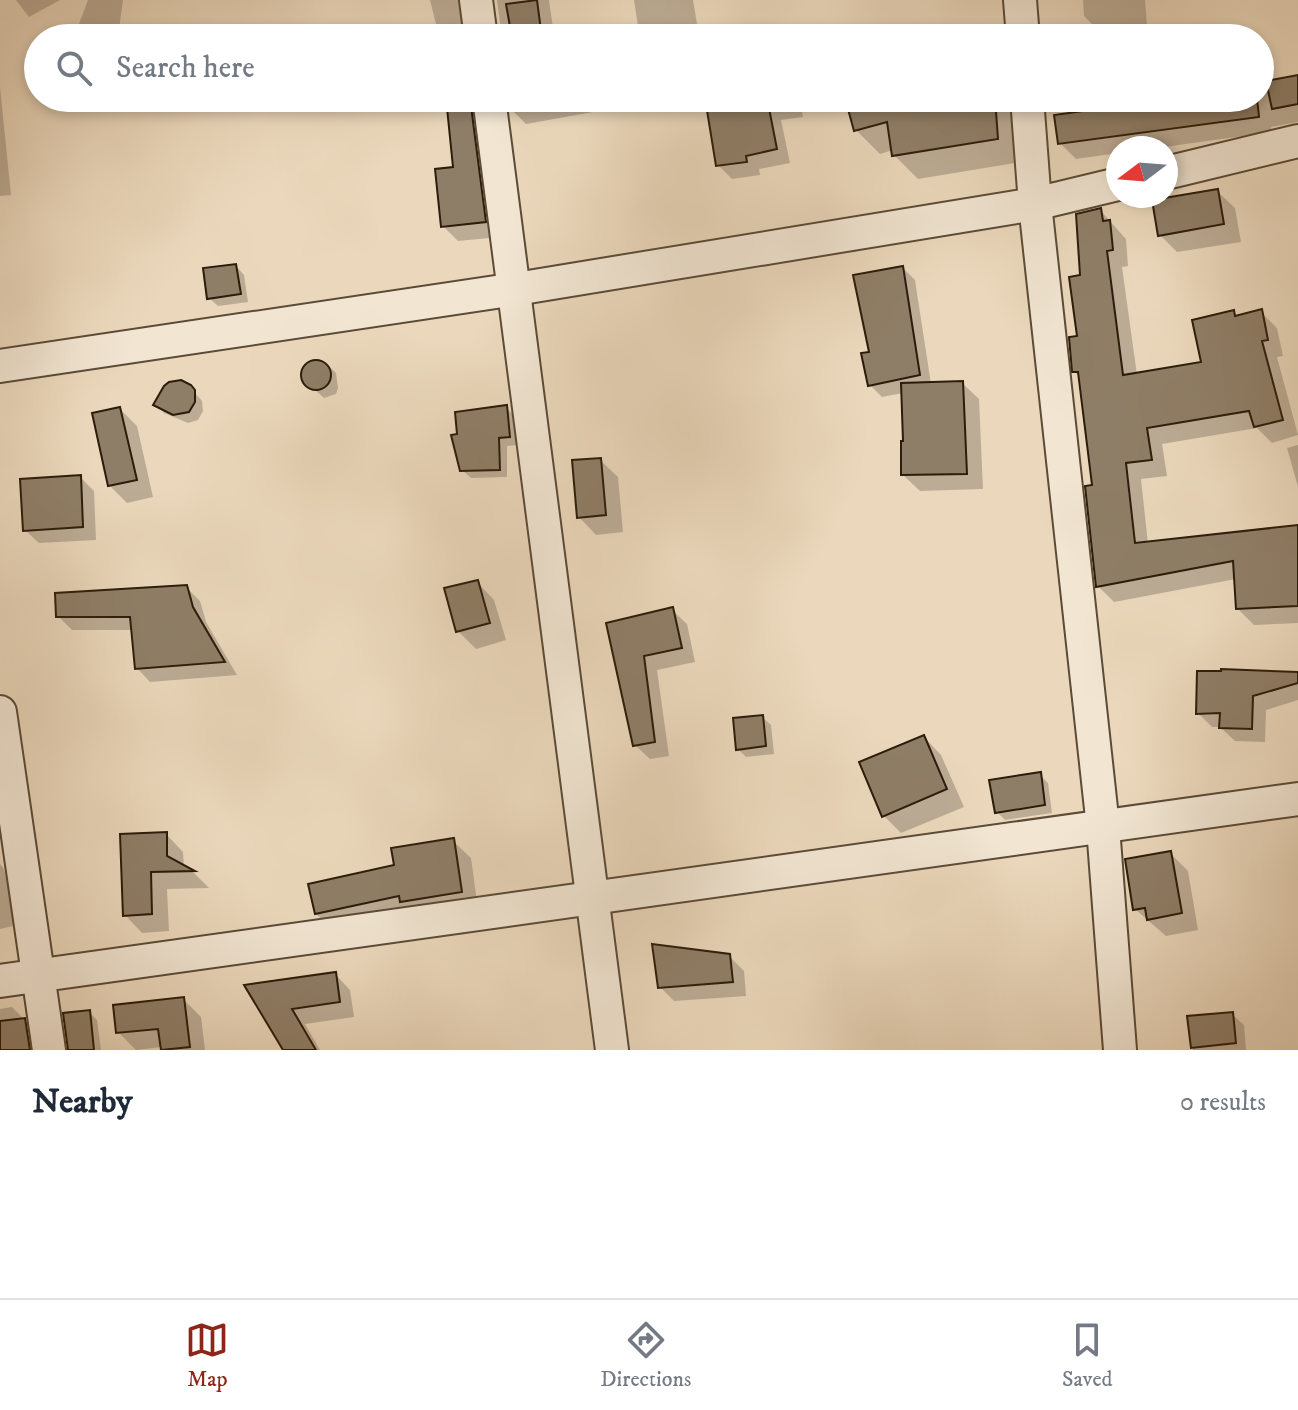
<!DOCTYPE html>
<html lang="en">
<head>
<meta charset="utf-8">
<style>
  :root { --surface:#fff; --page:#f6f6f7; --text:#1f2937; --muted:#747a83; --line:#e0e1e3; --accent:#8f2418 }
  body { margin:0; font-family:"IM FELL DW Pica",serif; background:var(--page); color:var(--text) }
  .compass { position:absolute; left:1106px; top:136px; width:72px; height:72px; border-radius:50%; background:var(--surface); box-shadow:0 4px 12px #0003; rotate:254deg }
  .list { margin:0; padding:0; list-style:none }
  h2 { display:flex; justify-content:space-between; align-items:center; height:104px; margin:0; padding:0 32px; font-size:34px }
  h2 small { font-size:26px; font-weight:400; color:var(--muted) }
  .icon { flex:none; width:44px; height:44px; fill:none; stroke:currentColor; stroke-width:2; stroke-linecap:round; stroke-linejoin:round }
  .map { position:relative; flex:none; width:1298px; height:1050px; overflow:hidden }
  .search { position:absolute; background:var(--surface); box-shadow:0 4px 12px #0003; left:24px; right:24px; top:24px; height:88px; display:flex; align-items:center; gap:20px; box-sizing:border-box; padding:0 28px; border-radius:44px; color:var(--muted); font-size:30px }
  .sheet { height:248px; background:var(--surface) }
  nav { display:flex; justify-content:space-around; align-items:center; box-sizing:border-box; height:112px; border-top:2px solid var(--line); background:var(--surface); font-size:22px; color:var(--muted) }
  nav a { display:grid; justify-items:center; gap:4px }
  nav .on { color:var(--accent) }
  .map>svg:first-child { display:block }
</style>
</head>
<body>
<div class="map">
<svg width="1298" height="1050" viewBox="0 0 1298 1050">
  <rect width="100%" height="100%" fill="#ebd8bc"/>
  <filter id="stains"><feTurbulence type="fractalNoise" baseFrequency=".0025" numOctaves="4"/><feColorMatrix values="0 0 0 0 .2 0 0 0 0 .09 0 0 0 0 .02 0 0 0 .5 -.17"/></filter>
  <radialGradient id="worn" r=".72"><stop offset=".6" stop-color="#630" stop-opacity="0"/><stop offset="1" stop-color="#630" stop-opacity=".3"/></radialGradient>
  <!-- shadow -->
  <g fill="#0003">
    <polygon points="16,0 60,0 29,17"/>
    <polygon points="88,0 123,0 118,37 87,32 79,24"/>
    <polygon points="430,0 479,0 475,38 446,38 445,33 436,24"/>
    <polygon points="497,0 549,0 554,35 567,33 572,38 502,38"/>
    <polygon points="634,0 693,0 698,30 650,38 638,26"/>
    <polygon points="1083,0 1145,0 1147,25 1098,30 1084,16"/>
    <polygon points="1260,48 1264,52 1271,82 1298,77 1298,122 1271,127 1272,132 1157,148 1118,148 1118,153 1076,159 1060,143 1192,98 1260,98"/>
    <polygon points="0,87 11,195 0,196"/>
    <polygon points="448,98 492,98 500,237 458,241 443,226 456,169"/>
    <polygon points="509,98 591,98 593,112 526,124 511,109"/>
    <polygon points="712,98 800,98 803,117 781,120 790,163 759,169 760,175 732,179 718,165"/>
    <polygon points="847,98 1005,98 1014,108 1021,162 918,179 894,155 893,150 880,154 856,130"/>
    <polygon points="1217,191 1235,208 1241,242 1177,252 1160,235"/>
    <polygon points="1100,210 1126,239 1128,266 1122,267 1137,375 1204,364 1233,313 1237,317 1261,312 1277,328 1283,356 1277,357 1298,435 1272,443 1257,428 1162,444 1167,476 1141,479 1148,544 1298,527 1298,623 1254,625 1238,609 1236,579 1114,602 1098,586 1094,487 1080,377 1074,371 1079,338 1082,277"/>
    <polygon points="236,266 244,275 248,302 218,306 209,298"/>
    <polygon points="903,268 915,280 931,384 962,383 979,399 983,489 920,491 903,475 906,443 903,393 882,397 870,385"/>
    <polygon points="314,362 327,364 336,373 338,388 336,394 324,398 306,382 305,369 308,364"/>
    <polygon points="190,387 202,401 203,411 198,420 188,423 164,413 156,404"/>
    <polygon points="506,407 514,416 517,445 507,446 507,477 471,478 462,470"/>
    <polygon points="120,409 137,426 153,497 127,503 109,485"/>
    <polygon points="1298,445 1298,487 1287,448"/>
    <polygon points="600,460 618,477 623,532 596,535 579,517"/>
    <polygon points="80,477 94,491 96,540 39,543 25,530"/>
    <polygon points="477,582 494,600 506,640 476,649 458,631"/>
    <polygon points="186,587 200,601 206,622 237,675 150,682 137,668 133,630 72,630 58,616"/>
    <polygon points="672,610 687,624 695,662 657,670 669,756 650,759 635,745 608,624"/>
    <polygon points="1298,675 1298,700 1266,710 1265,742 1235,741 1220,727 1212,727 1198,713"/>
    <polygon points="762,717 771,725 774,754 746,757 738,749"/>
    <polygon points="924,737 941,755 964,807 901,833 883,815"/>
    <polygon points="1040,775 1048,783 1052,813 1005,820 997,812"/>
    <polygon points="166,834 183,852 184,867 194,873 209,888 167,889 169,931 142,933 125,915"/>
    <polygon points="453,841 471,858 478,909 334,931 316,914 396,866"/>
    <polygon points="1170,853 1188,871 1198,930 1166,936 1135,909"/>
    <polygon points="0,864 4,869 18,925 0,929"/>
    <polygon points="729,956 744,971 746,996 674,1001 660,987"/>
    <polygon points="335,974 350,990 354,1017 305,1024 320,1050 285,1050 248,987"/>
    <polygon points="183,999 201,1017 205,1050 163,1050 162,1047 136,1050 118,1032"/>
    <polygon points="12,1007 41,1037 43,1050 0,1050 0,1009"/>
    <polygon points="89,1012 97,1020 101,1050 69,1050"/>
    <polygon points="1232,1014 1244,1025 1246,1050 1193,1050 1190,1018"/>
  </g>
  <!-- building -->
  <g fill="#8f7e67" stroke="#2b1c0b" stroke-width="2">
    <polygon points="537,0 542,38 512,38 506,4"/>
    <polygon points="1298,75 1298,104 1272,109 1266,81"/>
    <polygon points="446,98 470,98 486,222 441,227 435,169 453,167"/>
    <polygon points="705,98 767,98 777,149 746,156 747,162 716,166"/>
    <polygon points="845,98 995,98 998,139 892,156 887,122 854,131"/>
    <polygon points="1177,98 1257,98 1259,117 1058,144 1054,115"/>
    <polygon points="1218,189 1224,224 1158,236 1152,200"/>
    <polygon points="1101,208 1103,221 1110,220 1113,250 1107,251 1123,375 1201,362 1192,320 1234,310 1235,316 1262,309 1268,340 1262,341 1283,420 1254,427 1249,411 1147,428 1152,460 1126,463 1135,543 1298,525 1298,606 1236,609 1233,561 1096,587 1085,486 1092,485 1078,372 1072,372 1069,337 1077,336 1069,277 1080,275 1076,214"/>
    <polygon points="236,264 241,294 207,299 203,268"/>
    <polygon points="903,266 920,375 868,386 861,353 869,352 853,275"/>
    <circle cx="316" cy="375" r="15"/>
    <polygon points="181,380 191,385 195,390 195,402 189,412 173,415 153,405 164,386 169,382"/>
    <polygon points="963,381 967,474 901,475 901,441 903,441 901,383"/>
    <polygon points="507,405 510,437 499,438 500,470 460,471 451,435 457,434 455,412"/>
    <polygon points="120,407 137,480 108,486 92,413"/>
    <polygon points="601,458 606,515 577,518 572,460"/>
    <polygon points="81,475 83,527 23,531 20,479"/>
    <polygon points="478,580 490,623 456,632 444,588"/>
    <polygon points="187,585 193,607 225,662 135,669 130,617 56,617 55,593"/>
    <polygon points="673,607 682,648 644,656 655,742 633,746 606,623"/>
    <polygon points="1221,669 1298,672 1298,683 1253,696 1252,729 1219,728 1220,713 1196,714 1197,671 1221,671"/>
    <polygon points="763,715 766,746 736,750 733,718"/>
    <polygon points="924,735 947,789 882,817 859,762"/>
    <polygon points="1041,772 1045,805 995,813 989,780"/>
    <polygon points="167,832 167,856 195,871 151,872 152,914 123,916 120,834"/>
    <polygon points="454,838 462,892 400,902 399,896 315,914 308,884 394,865 391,848"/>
    <polygon points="1171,851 1182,913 1147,920 1145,908 1133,910 1125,859"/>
    <polygon points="652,944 730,954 733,982 658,988"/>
    <polygon points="336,972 340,1002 292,1009 316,1050 283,1050 244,985"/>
    <polygon points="184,997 190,1047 161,1050 158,1029 116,1033 113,1005"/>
    <polygon points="90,1010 94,1050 68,1050 63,1013"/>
    <polygon points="1233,1012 1236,1043 1191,1048 1187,1016"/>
    <polygon points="25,1018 30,1050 0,1050 0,1021"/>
  </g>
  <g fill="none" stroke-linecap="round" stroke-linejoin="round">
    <!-- street casing -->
    <g stroke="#5b4b37" stroke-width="36">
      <g id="street">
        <polyline points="476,0 481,38"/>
        <polyline points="1020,0 1023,38"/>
        <polyline points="489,98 612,1050"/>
        <polyline points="1027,98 1035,204 1103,827 1120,1050"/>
        <polyline points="1166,173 1298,141"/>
        <polyline points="0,366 516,289 1035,204 1118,184"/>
        <polyline points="0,712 49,1050"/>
        <polyline points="0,981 1298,799"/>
      </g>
    </g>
    <!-- street -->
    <use href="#street" stroke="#f2e6d3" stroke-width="32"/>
  </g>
  <rect width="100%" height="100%" filter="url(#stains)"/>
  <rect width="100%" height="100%" fill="url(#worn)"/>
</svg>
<svg class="compass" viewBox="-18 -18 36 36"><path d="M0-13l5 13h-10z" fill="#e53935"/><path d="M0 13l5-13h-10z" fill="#747a83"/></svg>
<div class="search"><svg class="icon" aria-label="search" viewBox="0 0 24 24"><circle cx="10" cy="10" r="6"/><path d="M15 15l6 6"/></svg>Search here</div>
</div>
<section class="sheet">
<h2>Nearby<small>0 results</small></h2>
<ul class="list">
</ul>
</section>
<nav>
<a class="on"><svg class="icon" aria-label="map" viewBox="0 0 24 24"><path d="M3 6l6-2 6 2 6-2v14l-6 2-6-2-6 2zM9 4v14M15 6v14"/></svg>Map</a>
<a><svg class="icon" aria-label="directions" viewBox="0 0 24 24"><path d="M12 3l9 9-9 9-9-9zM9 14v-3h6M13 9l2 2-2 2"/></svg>Directions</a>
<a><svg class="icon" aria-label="saved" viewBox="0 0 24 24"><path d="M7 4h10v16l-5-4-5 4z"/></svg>Saved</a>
</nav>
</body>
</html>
